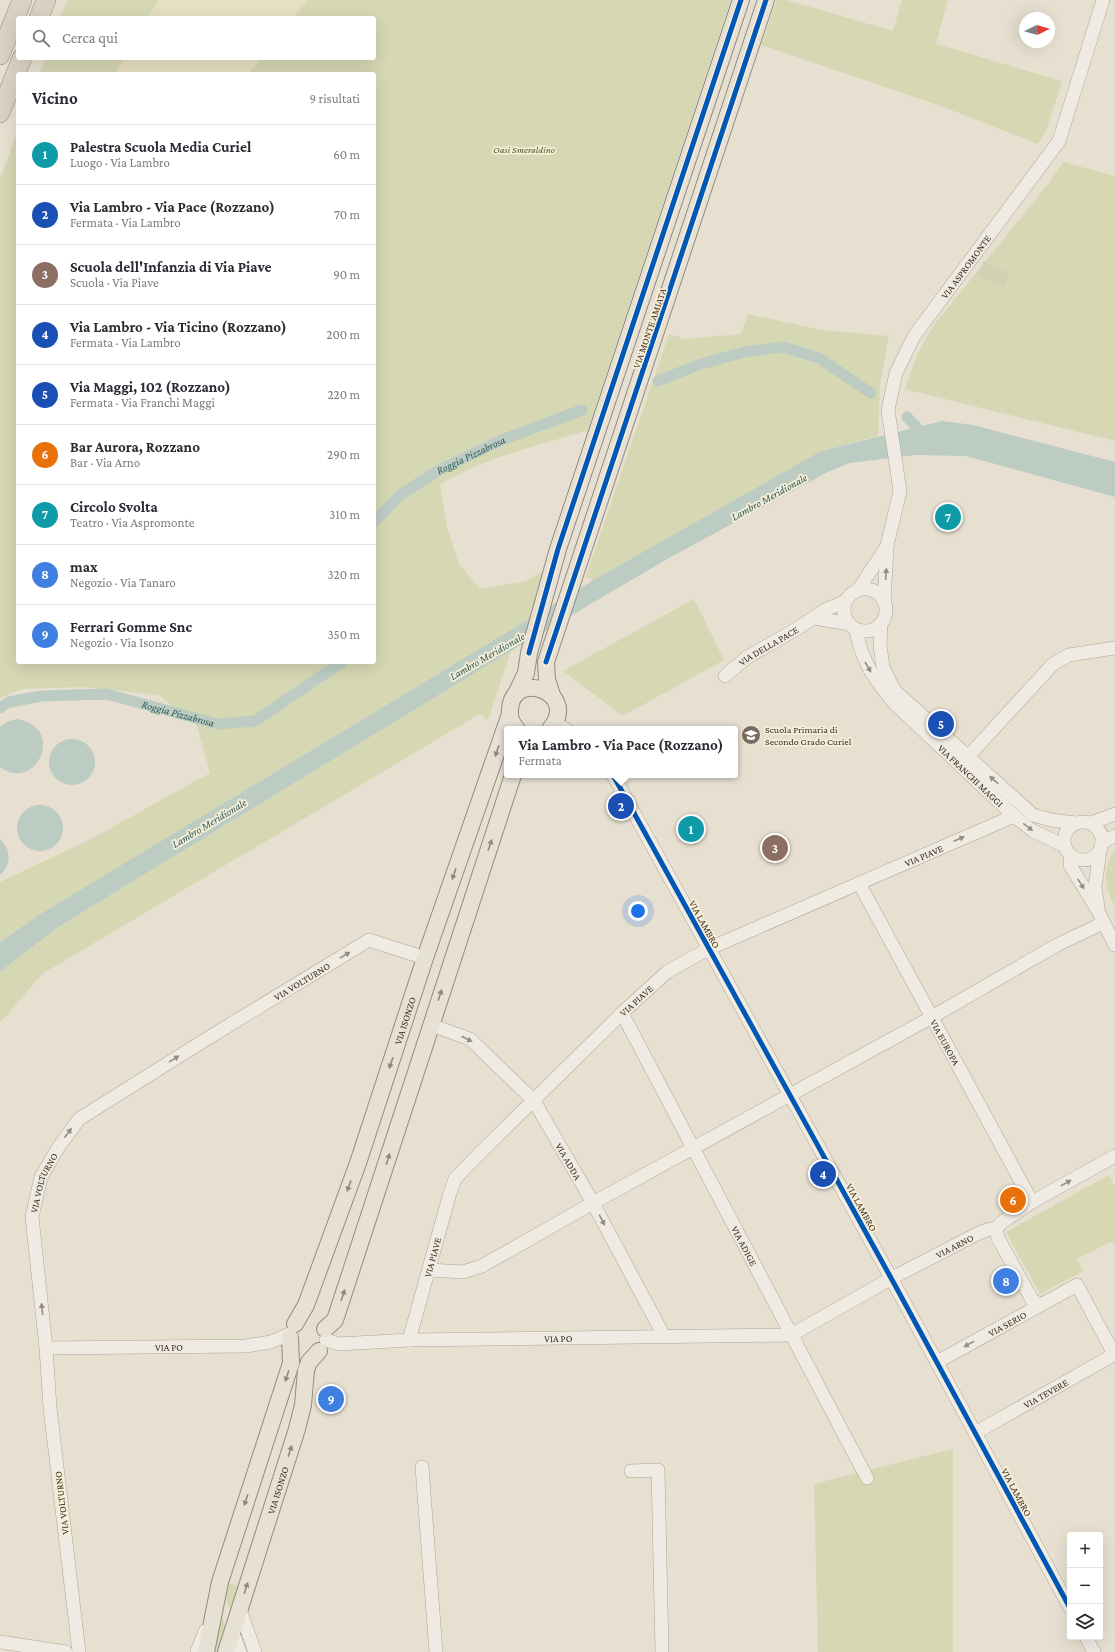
<!DOCTYPE html>
<html lang="it">
<head>
<meta charset="utf-8">
<style>
  :root { --surface:#fff; --page:#f2f2f3; --text:#2b2b33; --muted:#7c7c81; --line:#e1e1e2; --accent:#2563eb }
  body { margin:0; font-family:"Crimson Pro",serif; background:var(--page); color:var(--text) }
  .controls { position:absolute; right:12px; bottom:12px; display:grid; overflow:hidden; border-radius:4px; box-shadow:0 4px 16px #0002 }
  .controls button { width:36px; height:36px; display:grid; place-items:center; padding:0; border:0; border-bottom:1px solid var(--line); background:var(--surface); color:var(--text); font:20px sans-serif }
  .compass { position:absolute; left:1019px; top:12px; width:36px; height:36px; border-radius:50%; background:var(--surface); box-shadow:0 4px 16px #0002; rotate:85deg }
  .you { position:absolute; left:638px; top:911px; width:14px; height:14px; margin:-10px; border:3px solid #fff; border-radius:50%; background:#1a73e8; box-shadow:0 0 0 6px #1a73e833 }
  .badge { display:grid; place-items:center; width:26px; height:26px; border-radius:50%; background:var(--accent); color:#fff; font-size:13px; font-weight:700 }
  .pin { position:absolute; translate:-50% -50%; border:2px solid #fff; box-shadow:0 1px 4px #0006 }
  .popup { position:absolute; left:504px; top:726px; width:234px; height:52px; box-sizing:border-box; display:grid; place-content:center; border-radius:4px; background:var(--surface); filter:drop-shadow(0 1px 3px #0005); font-size:13px; white-space:nowrap; color:var(--muted) }
  .popup b { font-size:15px; color:var(--text) }
  .popup::after { content:''; position:absolute; left:50%; top:100%; margin-left:-8px; border:8px solid transparent; border-top-color:var(--surface) }
  .list { margin:0; padding:0; list-style:none }
  h2 { display:flex; justify-content:space-between; align-items:center; height:52px; margin:0; padding:0 16px; font-size:17px }
  h2 small { font-size:13px; font-weight:400; color:var(--muted) }
  .list li { display:grid; grid-template-columns:26px 1fr auto; gap:12px; align-items:center; box-sizing:border-box; height:60px; padding:0 16px; border-top:1px solid var(--line) }
  .list b { display:block; font-size:15px; white-space:nowrap }
  .list p { margin:0; font-size:13px; white-space:nowrap; color:var(--muted) }
  .list em { font-size:13px; font-style:normal; color:var(--muted) }
  .icon { flex:none; width:22px; height:22px; fill:none; stroke:currentColor; stroke-width:2; stroke-linecap:round; stroke-linejoin:round }
  .map { position:relative; flex:none; width:1115px; height:1652px; overflow:hidden }
  .search { position:absolute; background:var(--surface); box-shadow:0 4px 16px #0002; left:16px; top:16px; width:360px; height:44px; display:flex; align-items:center; gap:10px; box-sizing:border-box; padding:0 14px; border-radius:4px; color:var(--muted); font-size:15px }
  .panel { position:absolute; background:var(--surface); box-shadow:0 4px 16px #0002; left:16px; top:72px; width:360px; height:592px; border-radius:4px }
  .map>svg:first-child { display:block }
</style>
</head>
<body>
<div class="map">
<svg width="1115" height="1652" viewBox="0 0 1115 1652">
  <rect width="100%" height="100%" fill="#e7e0d1"/>
  <!-- farmland -->
  <g fill="#e6dfc2">
    <polygon points="158,0 308,0 293,18 148,18"/>
    <polygon points="124,58 261,58 248,74 115,74"/>
  </g>
  <!-- green -->
  <g fill="#d6d7b3">
    <polygon points="67,0 158,0 148,18 60,18"/>
    <path d="M 308,0 L 731,0 L 588,430 C 541,445 481,458 440,485 L 447,527 L 459,564 L 480,589 L 526,581 L 543,571 L 531,618 L 42,913 L 0,942 L 0,882 L 93,838 L 210,773 L 197,726 L 159,695 L 83,687 L 22,689 L 0,698 L 0,179 L 18,130 L 18,662 L 374,662 L 374,74 L 248,74 L 261,58 L 374,58 L 374,18 L 293,18 Z"/>
    <polygon points="777,0 786,0 893,31 902,0 948,0 936,44 1062,81 1046,131 1038,144 941,106 761,45"/>
    <polygon points="45,58 124,58 115,74 39,74"/>
    <polygon points="1063,162 1115,176 1115,441 905,389 917,355 933,326 1049,183"/>
    <polygon points="748,314 821,330 889,336 880,384 878,436 821,451 593,581 586,576 669,334 685,339 741,334"/>
    <polygon points="694,599 724,660 623,716 563,671"/>
    <polygon points="511,651 488,720 480,714 42,974 0,1023 0,972 58,927"/>
    <path d="M 1115,850 L 1115,906 C 1105,888 1101,868 1115,850 Z"/>
    <polygon points="1109,1175 1115,1187 1115,1246 1112,1241 1077,1259 1083,1271 1040,1294 1006,1232"/>
    <polygon points="953,1449 953,1652 818,1652 814,1484"/>
    <polygon points="225,1582 242,1587 231,1614 227,1602"/>
    <polygon points="220,1612 228,1631 221,1652 212,1652"/>
  </g>
  <!-- cemetery -->
  <polygon fill="#d1d1b3" points="984,261 1010,274 1004,287 977,274"/>
  <!-- water -->
  <g fill="#bcccc2">
    <polygon points="942,421 973,425 1115,462 1115,497 966,456 916,455 849,463 826,473 669,558 511,651 58,927 0,972 0,942 42,913 592,581 821,451"/>
    <path d="M 17,719 C 67,727 36,794 0,767 L 0,726 L 9,721 Z"/>
    <circle cx="72" cy="762" r="23"/>
    <circle cx="40" cy="828" r="23"/>
    <path d="M 0,839 C 11,849 12,864 0,875 Z"/>
  </g>
  <g fill="none" stroke-linecap="round" stroke-linejoin="round">
    <!-- canal -->
    <g stroke="#bcccc2" stroke-width="11">
      <polyline points="658,381 698,365 744,352 783,347 819,358 871,393"/>
      <polyline points="907,417 926,437"/>
      <path id="s1" d="M 374,522 L 400,495 L 439,470 L 504,439 L 582,410"/>
      <path id="s2" d="M 0,708 L 9,702 L 42,696 L 106,694 L 218,724 L 255,721 L 342,662"/>
    </g>
    <!-- minor casing -->
    <g stroke="#ada599" stroke-width="14">
      <g id="minor">
        <circle cx="865" cy="610" r="21"/>
        <polyline points="858,590 887,546"/>
        <path id="s3" d="M 884,603 L 887,546 L 900,491 L 888,410 L 896,373 L 914,336 L 1059,141 L 1103,0"/>
        <polyline points="814,618 850,624"/>
        <polyline points="881,623 880,646 883,667 894,690 1033,815 1051,820 1075,823"/>
        <path id="s4" d="M 856,630 C 862,662 874,679 895,704 L 1014,816 L 1033,831 L 1065,846"/>
        <path id="s5" d="M 725,676 L 746,658 L 798,628 L 825,610 L 846,601"/>
        <polyline points="554,724 566,729"/>
        <polyline points="963,762 1053,664 1069,655 1115,648"/>
        <polyline points="613,775 896,1287 1070,1608"/>
        <circle cx="1083" cy="841" r="19"/>
        <polyline points="1091,823 1115,814"/>
        <polyline points="1102,842 1115,836"/>
        <polyline points="1071,855 1070,865 1098,911 1115,945"/>
        <path id="s6" d="M 859,883 L 1032,1202"/>
        <polyline points="1098,907 1095,887 1100,850"/>
        <path id="s7" d="M 622,1013 L 867,1478"/>
        <path id="s8" d="M 431,1025 L 470,1039 L 534,1101 L 593,1203 L 664,1336"/>
        <polyline points="996,1229 1001,1223 1032,1202 1115,1156"/>
        <polyline points="996,1229 998,1238 1032,1300 1040,1304"/>
        <polyline points="429,1270 463,1272 482,1266 593,1203 932,1017 1057,945 1103,923"/>
        <path id="s9" d="M 326,1340 L 339,1344 L 409,1340 L 791,1335 L 892,1278 L 977,1234 L 989,1229 L 996,1229"/>
        <path id="s10" d="M 409,1340 L 450,1193 L 455,1179 L 477,1156 L 622,1013 L 667,972 L 708,949 L 1014,816"/>
        <path id="s11" d="M 46,1348 L 246,1346 L 271,1342 L 290,1334"/>
        <path id="s12" d="M 937,1362 L 1077,1285 L 1115,1356"/>
        <path id="s13" d="M 975,1433 L 1115,1354"/>
        <polyline points="422,1467 436,1652"/>
        <polyline points="631,1471 658,1470 662,1652"/>
        <polyline points="239,1607 255,1652"/>
        <polyline points="232,1631 240,1652"/>
        <polyline points="1086,1637 1094,1652"/>
        <polyline points="0,1642 66,1652"/>
        <path id="s14" d="M 79,1652 L 50,1408 L 46,1348 L 32,1217 L 41,1177 L 58,1148 L 79,1119 L 213,1035 L 369,940 L 425,958"/>
        <polyline points="197,1652 205,1631"/>
      </g>
    </g>
    <!-- major casing -->
    <g stroke="#928b80" stroke-width="18">
      <g id="major">
        <polyline points="516,694 526,673 529,653 558,549 741,0"/>
        <polyline points="552,695 547,680 546,662 766,0"/>
        <path d="M 517,729 C 512,724 509,717 510,709 C 513,668 581,693 550,729"/>
        <path id="s15" d="M 295,1324 L 306,1305 L 358,1163 L 425,958 L 510,714"/>
        <polyline points="325,1329 335,1320 513,775"/>
        <polyline points="206,1652 220,1582 291,1363 290,1338"/>
        <path id="s16" d="M 226,1652 L 297,1429 L 303,1405 L 306,1370 L 309,1362 L 319,1351"/>
      </g>
    </g>
    <!-- highway casing -->
    <g stroke="#928b80" stroke-width="20">
      <g id="highway">
        <polyline points="39,18 46,0"/>
        <polyline points="0,55 22,0"/>
        <polyline points="0,113 22,58"/>
      </g>
    </g>
    <!-- minor -->
    <use href="#minor" stroke="#efebe3" stroke-width="13"/>
    <!-- major -->
    <use href="#major" stroke="#e6e1d4" stroke-width="16"/>
    <!-- highway -->
    <use href="#highway" stroke="#dad1c2" stroke-width="19"/>
    <!-- cycleway casing -->
    <g stroke="#f7eed8" stroke-width="8">
      <g id="cycleway">
        <polyline points="529,653 558,549 741,0"/>
        <polyline points="546,662 766,0"/>
        <polyline points="613,775 896,1287 1070,1608"/>
      </g>
    </g>
    <!-- cycleway -->
    <use href="#cycleway" stroke="#0057b8" stroke-width="5"/>
  </g>
  <!-- one-way arrows -->
  <defs><path id="oneway-solid" d="M-6-.8H1V-3.2L6.5 0L1 3.2V.8H-6Z"/></defs>
  <g fill="#968c82">
    <use href="#oneway-solid" transform="translate(886 574) rotate(-87)"/>
    <use href="#oneway-solid" transform="translate(868 667) rotate(60)"/>
    <use href="#oneway-solid" transform="translate(994 780) rotate(-138)"/>
    <use href="#oneway-solid" transform="translate(1028 827) rotate(37)"/>
    <use href="#oneway-solid" transform="translate(959 839) rotate(-24)"/>
    <use href="#oneway-solid" transform="translate(1081 884) rotate(58)"/>
    <use href="#oneway-solid" transform="translate(345 955) rotate(-31)"/>
    <use href="#oneway-solid" transform="translate(467 1039) rotate(28)"/>
    <use href="#oneway-solid" transform="translate(174 1059) rotate(-32)"/>
    <use href="#oneway-solid" transform="translate(68 1133) rotate(-53)"/>
    <use href="#oneway-solid" transform="translate(1066 1183) rotate(-29)"/>
    <use href="#oneway-solid" transform="translate(602 1220) rotate(62)"/>
    <use href="#oneway-solid" transform="translate(42 1309) rotate(-96)"/>
    <use href="#oneway-solid" transform="translate(969 1344) rotate(151)"/>
  </g>
  <g fill="#92887a">
    <use href="#oneway-solid" transform="translate(497 751) rotate(109)"/>
    <use href="#oneway-solid" transform="translate(490 845) rotate(-71)"/>
    <use href="#oneway-solid" transform="translate(454 874) rotate(109)"/>
    <use href="#oneway-solid" transform="translate(440 995) rotate(-72)"/>
    <use href="#oneway-solid" transform="translate(391 1063) rotate(109)"/>
    <use href="#oneway-solid" transform="translate(388 1159) rotate(-73)"/>
    <use href="#oneway-solid" transform="translate(349 1186) rotate(110)"/>
    <use href="#oneway-solid" transform="translate(343 1295) rotate(-72)"/>
    <use href="#oneway-solid" transform="translate(287 1376) rotate(108)"/>
    <use href="#oneway-solid" transform="translate(290 1451) rotate(-72)"/>
    <use href="#oneway-solid" transform="translate(246 1500) rotate(108)"/>
    <use href="#oneway-solid" transform="translate(246 1588) rotate(-72)"/>
  </g>
  <!-- icons -->
  <defs>
    <g id="school-disc" transform="scale(1)"><circle r="9.5" fill="#786c5e" stroke="#f7eed8"/><path d="M0-5L7-2L0 1L-7-2ZM-4 1L0 2.5L4 1V4Q0 6-4 4Z" fill="#fff"/></g>
  </defs>
  <g fill-rule="evenodd">
    <use href="#school-disc" x="751" y="735"/>
  </g>
  <g text-anchor="middle" stroke-width="3.5" stroke-linejoin="round" paint-order="stroke">
    <!-- park labels -->
    <g font-size="10" font-style="italic" fill="#4d5a26" stroke="#f7eed8">
      <text x="524" y="153">Oasi Smeraldino</text>
    </g>
    <!-- street labels -->
    <g font-size="10" fill="#3d2e20" stroke="#f7eed8">
      <text dy="4" stroke="none"><textPath href="#s3" startOffset="361">VIA ASPROMONTE</textPath></text>
      <text transform="translate(649 328) rotate(-71)" y="4">VIA MONTE AMIATA</text>
      <text dy="4" stroke="none"><textPath href="#s5" startOffset="53">VIA DELLA PACE</textPath></text>
      <text dy="4" stroke="none"><textPath href="#s4" startOffset="189">VIA FRANCHI MAGGI</textPath></text>
      <text dy="4" stroke="none"><textPath href="#s10" startOffset="746">VIA PIAVE</textPath></text>
      <text transform="translate(705 924) rotate(61)" y="4">VIA LAMBRO</text>
      <text dy="4" stroke="none"><textPath href="#s14" startOffset="810">VIA VOLTURNO</textPath></text>
      <text dy="4" stroke="none"><textPath href="#s10" startOffset="422">VIA PIAVE</textPath></text>
      <text dy="4" stroke="none"><textPath href="#s15" startOffset="323">VIA ISONZO</textPath></text>
      <text dy="4" stroke="none"><textPath href="#s6" startOffset="181">VIA EUROPA</textPath></text>
      <text dy="4" stroke="none"><textPath href="#s8" startOffset="200">VIA ADDA</textPath></text>
      <text dy="4" stroke="none"><textPath href="#s14" startOffset="474">VIA VOLTURNO</textPath></text>
      <text transform="translate(862 1207) rotate(61)" y="4">VIA LAMBRO</text>
      <text dy="4" stroke="none"><textPath href="#s7" startOffset="263">VIA ADIGE</textPath></text>
      <text dy="4" stroke="none"><textPath href="#s9" startOffset="652">VIA ARNO</textPath></text>
      <text dy="4" stroke="none"><textPath href="#s10" startOffset="86">VIA PIAVE</textPath></text>
      <text dy="4" stroke="none"><textPath href="#s12" startOffset="80">VIA SERIO</textPath></text>
      <text dy="4" stroke="none"><textPath href="#s9" startOffset="233">VIA PO</textPath></text>
      <text dy="4" stroke="none"><textPath href="#s11" startOffset="123">VIA PO</textPath></text>
      <text dy="4" stroke="none"><textPath href="#s13" startOffset="81">VIA TEVERE</textPath></text>
      <text dy="4" stroke="none"><textPath href="#s16" startOffset="170">VIA ISONZO</textPath></text>
      <text transform="translate(1017 1492) rotate(62)" y="4">VIA LAMBRO</text>
      <text transform="translate(61 1503) rotate(-97)" y="4">VIA VOLTURNO</text>
    </g>
    <!-- poi labels -->
    <g font-size="10" fill="#3d2e20" stroke="#f7eed8" text-anchor="start">
      <text x="765" y="733">Scuola Primaria di<tspan x="765" dy="12">Secondo Grado Curiel</tspan></text>
    </g>
    <!-- water labels -->
    <g font-size="11" font-style="italic" fill="#2f5d5a" stroke="#f7eed8">
      <text dy="4" stroke="none"><textPath href="#s1" startOffset="119">Roggia Pizzabrosa</textPath></text>
      <text transform="translate(769 497) rotate(-29)" y="4">Lambro Meridionale</text>
      <text transform="translate(487 656) rotate(-30)" y="4">Lambro Meridionale</text>
      <text dy="4" stroke="none"><textPath href="#s2" startOffset="183">Roggia Pizzabrosa</textPath></text>
      <text transform="translate(209 823) rotate(-31)" y="4">Lambro Meridionale</text>
    </g>
  </g>
</svg>
<div class="controls">
<button>+</button>
<button>−</button>
<button><svg class="icon" aria-label="layers" viewBox="0 0 24 24"><path d="M12 4l9 5-9 5-9-5zM3 14l9 5 9-5"/></svg></button>
</div>
<svg class="compass" viewBox="-18 -18 36 36"><path d="M0-13l5 13h-10z" fill="#e53935"/><path d="M0 13l5-13h-10z" fill="#7c7c81"/></svg>
<div class="you"></div>
<div class="pin badge" style="left:691px;top:829px;background:#0f9aa8">1</div>
<div class="pin badge" style="left:621px;top:806px;background:#1a4fb4">2</div>
<div class="popup"><b>Via Lambro - Via Pace (Rozzano)</b>Fermata</div>
<div class="pin badge" style="left:775px;top:848px;background:#8d6e63">3</div>
<div class="pin badge" style="left:823px;top:1174px;background:#1a4fb4">4</div>
<div class="pin badge" style="left:941px;top:724px;background:#1a4fb4">5</div>
<div class="pin badge" style="left:1013px;top:1200px;background:#e8710a">6</div>
<div class="pin badge" style="left:948px;top:517px;background:#0f9aa8">7</div>
<div class="pin badge" style="left:1006px;top:1281px;background:#3f7fe0">8</div>
<div class="pin badge" style="left:331px;top:1399px;background:#3f7fe0">9</div>
<div class="search"><svg class="icon" aria-label="search" viewBox="0 0 24 24"><circle cx="10" cy="10" r="6"/><path d="M15 15l6 6"/></svg>Cerca qui</div>
<section class="panel">
<h2>Vicino<small>9 risultati</small></h2>
<ul class="list">
<li><span class="badge" style="background:#0f9aa8">1</span><div><b>Palestra Scuola Media Curiel</b><p>Luogo · Via Lambro</p></div><em>60 m</em></li>
<li><span class="badge" style="background:#1a4fb4">2</span><div><b>Via Lambro - Via Pace (Rozzano)</b><p>Fermata · Via Lambro</p></div><em>70 m</em></li>
<li><span class="badge" style="background:#8d6e63">3</span><div><b>Scuola dell'Infanzia di Via Piave</b><p>Scuola · Via Piave</p></div><em>90 m</em></li>
<li><span class="badge" style="background:#1a4fb4">4</span><div><b>Via Lambro - Via Ticino (Rozzano)</b><p>Fermata · Via Lambro</p></div><em>200 m</em></li>
<li><span class="badge" style="background:#1a4fb4">5</span><div><b>Via Maggi, 102 (Rozzano)</b><p>Fermata · Via Franchi Maggi</p></div><em>220 m</em></li>
<li><span class="badge" style="background:#e8710a">6</span><div><b>Bar Aurora, Rozzano</b><p>Bar · Via Arno</p></div><em>290 m</em></li>
<li><span class="badge" style="background:#0f9aa8">7</span><div><b>Circolo Svolta</b><p>Teatro · Via Aspromonte</p></div><em>310 m</em></li>
<li><span class="badge" style="background:#3f7fe0">8</span><div><b>max</b><p>Negozio · Via Tanaro</p></div><em>320 m</em></li>
<li><span class="badge" style="background:#3f7fe0">9</span><div><b>Ferrari Gomme Snc</b><p>Negozio · Via Isonzo</p></div><em>350 m</em></li>
</ul>
</section>
</div>
</body>
</html>
